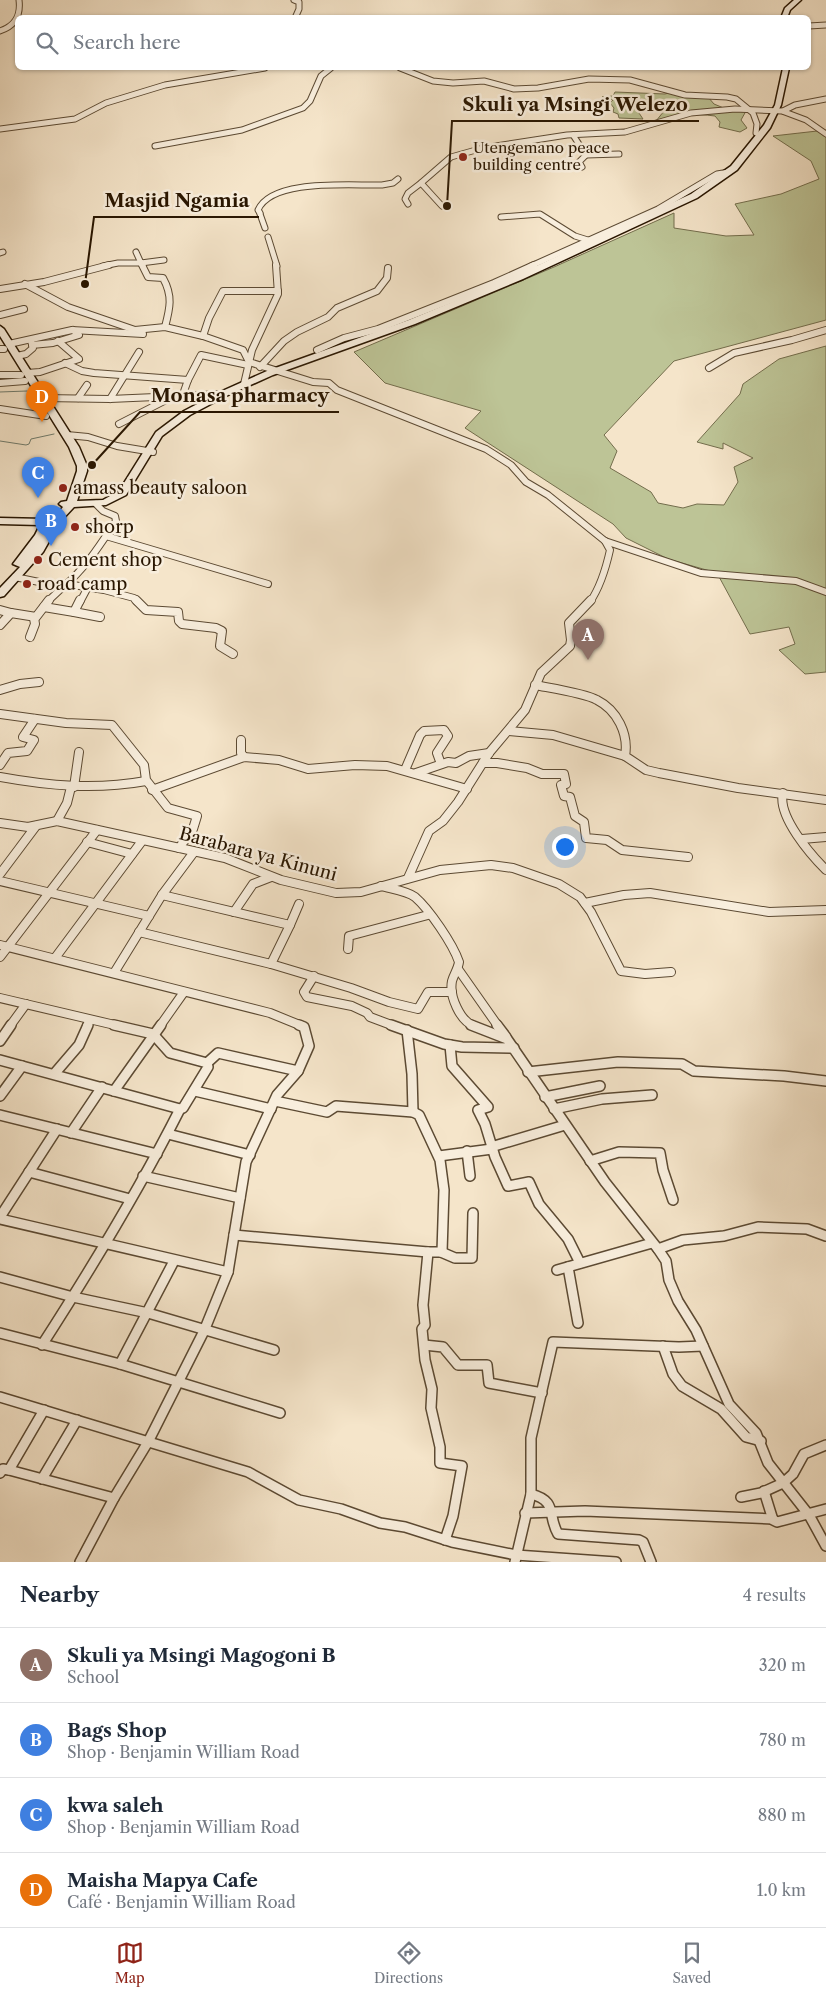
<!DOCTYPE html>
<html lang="en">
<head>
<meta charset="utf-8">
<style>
  :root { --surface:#fff; --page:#f6f6f7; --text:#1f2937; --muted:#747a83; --line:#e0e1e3; --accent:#8f2418 }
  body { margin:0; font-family:"Libre Caslon Text",serif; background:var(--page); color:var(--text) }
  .you { position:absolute; left:564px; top:846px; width:18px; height:18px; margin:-12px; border:4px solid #fff; border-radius:50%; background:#1a73e8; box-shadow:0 0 0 8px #1a73e833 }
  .badge { display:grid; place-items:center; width:32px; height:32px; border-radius:50%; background:var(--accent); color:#fff; font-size:16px; font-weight:700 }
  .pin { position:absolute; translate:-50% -41px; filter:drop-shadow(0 1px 2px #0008) }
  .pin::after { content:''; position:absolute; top:26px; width:18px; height:15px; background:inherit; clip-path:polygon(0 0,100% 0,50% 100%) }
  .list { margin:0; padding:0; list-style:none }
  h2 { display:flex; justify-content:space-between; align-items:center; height:65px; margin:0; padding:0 20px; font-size:21px }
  h2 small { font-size:16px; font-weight:400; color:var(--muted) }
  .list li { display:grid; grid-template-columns:32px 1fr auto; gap:15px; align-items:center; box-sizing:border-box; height:75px; padding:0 20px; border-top:1px solid var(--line) }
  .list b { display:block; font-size:19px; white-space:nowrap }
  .list p { margin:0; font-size:16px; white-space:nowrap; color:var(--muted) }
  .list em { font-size:16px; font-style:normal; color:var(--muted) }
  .icon { flex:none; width:28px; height:28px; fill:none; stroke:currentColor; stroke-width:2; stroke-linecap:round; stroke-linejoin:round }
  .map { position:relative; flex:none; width:826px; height:1562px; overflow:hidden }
  .search { position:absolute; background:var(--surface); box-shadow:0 1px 4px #0004; left:15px; right:15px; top:15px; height:55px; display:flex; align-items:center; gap:12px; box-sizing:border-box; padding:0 18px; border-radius:8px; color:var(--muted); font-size:19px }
  .sheet { height:365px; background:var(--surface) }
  nav { display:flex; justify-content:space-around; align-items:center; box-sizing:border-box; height:70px; border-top:1px solid var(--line); background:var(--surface); font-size:14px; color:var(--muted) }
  nav a { display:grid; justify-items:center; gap:2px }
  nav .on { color:var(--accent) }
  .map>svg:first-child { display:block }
</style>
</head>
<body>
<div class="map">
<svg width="826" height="1562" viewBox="0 0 826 1562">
  <rect width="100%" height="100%" fill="#f5e5ca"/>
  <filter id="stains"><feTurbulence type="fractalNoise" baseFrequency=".004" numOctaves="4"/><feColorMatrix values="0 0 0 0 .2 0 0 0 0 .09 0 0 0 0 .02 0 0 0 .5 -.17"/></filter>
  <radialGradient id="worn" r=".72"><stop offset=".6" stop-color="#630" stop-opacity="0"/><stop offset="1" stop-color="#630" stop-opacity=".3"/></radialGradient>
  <!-- green -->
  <g fill="#bdc496" stroke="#736d4c">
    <path d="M 615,92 L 665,94 L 672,92 L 708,97 L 714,104 L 731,111 L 746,111 L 741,120 L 747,128 L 740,132 L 719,127 L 720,122 L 715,116 C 694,113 676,116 656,121 L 664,111 L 651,106 L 637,110 L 643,119 L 619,118 L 618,114 L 613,112 L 614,108 L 610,103 L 613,100 L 602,97 L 613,96 Z"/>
    <polygon points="826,130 826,320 674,361 604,435 617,451 610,468 651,492 658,503 683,508 697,504 724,505 738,482 734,467 753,458 723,443 723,449 697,442 740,394 743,384 779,359 826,346 826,672 805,674 779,650 795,644 789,627 750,634 717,573 668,559 626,538 613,524 465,428 481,411 385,383 354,352 554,267 674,213 674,228 726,236 754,235 735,204 781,194 819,179 811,161 773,136"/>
  </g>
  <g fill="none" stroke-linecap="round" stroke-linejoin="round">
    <!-- stream -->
    <g stroke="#6e7b6d" stroke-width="1">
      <polyline points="0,392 27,391"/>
      <polyline points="0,441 26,445 29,444 31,439 54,434"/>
    </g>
    <!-- street-far3 casing -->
    <g stroke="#5c4a33" stroke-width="7">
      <g id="street-far3">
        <polyline points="294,0 299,2 299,9 295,18"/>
        <polyline points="809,26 826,25"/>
        <path d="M 0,31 C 15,26 21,16 19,0"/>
        <polyline points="400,68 433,81 453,83 484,81 514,89 538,88 589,79 630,80 685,95 727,97 736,99 753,113 757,124 756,133"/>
        <polyline points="783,111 795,105 826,99"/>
        <polyline points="0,129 75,119 106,103 165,85 265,68"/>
        <polyline points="573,135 586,155 579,162 582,167"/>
        <polyline points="155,146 242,130 303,108 310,101 321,76 331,68"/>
        <polyline points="586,155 619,154"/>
        <polyline points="408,204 405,199 408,193 421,183"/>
        <polyline points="442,206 421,183 451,157 483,148 567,135 625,132 691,113 735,109 782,111 806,120 826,134"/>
        <path d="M 260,213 L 258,210 C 272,178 351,186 382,185 L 393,183 L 398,179"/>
        <polyline points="260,214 265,228"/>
        <polyline points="501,217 540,214 575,236 591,241"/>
        <polyline points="268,237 277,266"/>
        <polyline points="136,252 141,263 164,260"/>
        <polyline points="0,253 3,252"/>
        <polyline points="103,266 118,263 141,263 143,266"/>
        <polyline points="531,266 658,209 717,174 729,172"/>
      </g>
    </g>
    <!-- street-far2 casing -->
    <g stroke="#5c4a33" stroke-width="8">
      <g id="street-far2">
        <path d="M 142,265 L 148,277 L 163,278 C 173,296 170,308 165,327"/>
        <polyline points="25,284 68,307 135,330 165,327 203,336 243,350 249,362 313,382 329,383 337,390 486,449 511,465 526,482 548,495 605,541 701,573 796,581 826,592"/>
        <polyline points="0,289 44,282 109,265"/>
        <polyline points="0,315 24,309"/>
        <polyline points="203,336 209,318 223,291 278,291"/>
        <polyline points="9,344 72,330 143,334"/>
        <polyline points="32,345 53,343 79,335 73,330"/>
        <polyline points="0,349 4,349"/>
        <polyline points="317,350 344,338 378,329 494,283 534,265"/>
        <polyline points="17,356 26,354 33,348 31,341"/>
        <polyline points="65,363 82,371 94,373 188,380"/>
        <polyline points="260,367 284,341 297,332 328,317 337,308 377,291 387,278 388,268"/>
        <polyline points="709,368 734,353 792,340 826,330"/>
        <polyline points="27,373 40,372 79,359 58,341"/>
        <polyline points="0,375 21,375"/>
        <polyline points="0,383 25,381"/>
        <polyline points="244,384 252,350 278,294 276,265"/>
        <polyline points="182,397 188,380 201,355 248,365"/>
        <polyline points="43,398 110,399 223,394"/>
        <polyline points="78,398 87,385"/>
        <polyline points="110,399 139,352"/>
        <polyline points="0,409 46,416"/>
        <polyline points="119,424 170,398"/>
        <polyline points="67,435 88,437 117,446 153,452"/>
        <polyline points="106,536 268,584"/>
        <path d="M 15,577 L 63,587 C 85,569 100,545 116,521 L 115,516 L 103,511 L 96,504"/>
        <polyline points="67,584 104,590 134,598 137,602"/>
        <polyline points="47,602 63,587"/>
        <polyline points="80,602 88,587"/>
        <path d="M 590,602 C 601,586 606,568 610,550 L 605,541"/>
      </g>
    </g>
    <!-- street-far1 casing -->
    <g stroke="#5c4a33" stroke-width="10">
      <g id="street-far1">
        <polyline points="80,600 74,612 100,617"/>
        <polyline points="136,600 146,610 178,612 179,621 182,624 216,628 222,631 220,646 233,654"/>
        <polyline points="44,607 74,612"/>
        <polyline points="0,610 11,613"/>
        <polyline points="0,625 11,613 36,617 49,600"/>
        <polyline points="30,637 35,624 34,618"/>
        <path d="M 535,685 C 550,688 585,693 597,700 C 617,710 629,734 625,756 L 646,770 L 659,773 L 738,788 L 826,800"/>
        <polyline points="0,690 20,684 39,682"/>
        <polyline points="0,714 66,723 112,725 144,765 146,780 168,808 197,816 193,829 179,848"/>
        <polyline points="509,731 553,735 625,756"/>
        <polyline points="241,740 241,753 244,757"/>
        <polyline points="483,763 497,763 527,768 542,774 564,774 566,784 561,785 564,796 570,797 575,816 584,822 586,838 607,840 622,850 688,857"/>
        <polyline points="0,765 8,753 27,751 34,740 23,737 35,719"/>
        <polyline points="405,770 420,735 424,731 444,730 448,736 437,753 441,764"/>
        <polyline points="416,773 448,762 456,763 469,756 489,753"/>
        <path d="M 0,777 C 49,786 96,790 146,781"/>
        <polyline points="74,787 79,752"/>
        <polyline points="152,790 244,757 279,760 308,769 355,765 387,766 467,789"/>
        <path d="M 783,793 C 777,816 811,855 826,870"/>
        <polyline points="57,821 67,803 71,787"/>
        <polyline points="0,823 28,827 57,821 225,858 281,880 336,893 361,892 440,870 491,865 513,868 559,884 580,897 591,912 621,971 645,974 671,972"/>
        <polyline points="802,839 826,837"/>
        <polyline points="87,842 132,854"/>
        <polyline points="0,874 36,826"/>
        <polyline points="408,878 429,831 443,821 458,802 489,753 525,710 541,673 570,646 571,640 569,623 591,600"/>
        <polyline points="0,881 149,916"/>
        <path d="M 381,886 C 391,889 407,891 415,897 C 429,909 453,944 459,962 C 458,969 454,974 452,981 C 449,996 460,1021 474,1026"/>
        <polyline points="585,903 624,895 650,893 769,912 826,910"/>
        <polyline points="234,912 253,884 271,877"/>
        <polyline points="290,925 299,904"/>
        <polyline points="139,932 271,964 290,925 162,895"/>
        <polyline points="0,945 270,1013 302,1026"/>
        <polyline points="348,949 349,936 428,915"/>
        <polyline points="0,957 97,830"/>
        <polyline points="55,958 142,841"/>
        <polyline points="271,964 351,988 389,1002 418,1009 428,992 452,992"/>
        <polyline points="458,969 498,1026"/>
        <polyline points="114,973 162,895 194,852"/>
        <polyline points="314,976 304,992 307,997 352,1006 367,1013 370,1017 394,1026"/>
        <polyline points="0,998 119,1026"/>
        <polyline points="10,1026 26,1004"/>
        <polyline points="87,1026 90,1020"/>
        <polyline points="160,1026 184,992"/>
      </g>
    </g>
    <!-- street casing -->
    <g stroke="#5c4a33" stroke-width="12">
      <g id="street">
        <polyline points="391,1025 444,1044 462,1047 514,1048"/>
        <polyline points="471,1025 507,1039 605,1182 658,1249 666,1261 669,1280 678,1301 696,1330 729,1404 756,1433 768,1463 809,1515 826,1546"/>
        <polyline points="497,1025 506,1037"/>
        <polyline points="407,1030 412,1074 413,1112"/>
        <polyline points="0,1041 11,1025"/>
        <polyline points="450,1045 452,1066 488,1107 478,1110 485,1124 495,1157 508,1186 529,1182 539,1204 568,1239 580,1263"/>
        <polyline points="0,1060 180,1109"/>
        <polyline points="207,1063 218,1053 298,1071"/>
        <polyline points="528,1072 618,1062 682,1064 694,1071 784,1076 826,1081"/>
        <polyline points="55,1073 79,1045 88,1025"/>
        <polyline points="114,1091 161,1025"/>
        <polyline points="195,1091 271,1109"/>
        <polyline points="0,1096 22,1066"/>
        <polyline points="545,1097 600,1086"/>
        <polyline points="275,1101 327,1112 336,1106 413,1112 419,1115 440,1160 444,1190 442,1252 428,1252 423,1305 425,1325 422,1329 425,1360 432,1389 431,1408 440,1447 440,1463 462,1466 453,1516 445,1540"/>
        <polyline points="554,1109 602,1099 652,1095"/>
        <polyline points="0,1115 157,1154"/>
        <polyline points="71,1133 102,1087"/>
        <polyline points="168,1134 250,1155"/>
        <polyline points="491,1147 565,1125"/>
        <polyline points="467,1151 470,1176"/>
        <polyline points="439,1156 492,1149"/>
        <polyline points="590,1161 619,1152 660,1153 663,1170 673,1200"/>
        <polyline points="29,1172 130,1199"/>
        <polyline points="143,1176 240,1198"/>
        <polyline points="0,1217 57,1129"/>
        <polyline points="0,1219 228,1272"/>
        <polyline points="234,1235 428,1252"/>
        <polyline points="658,1249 683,1240 724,1236 758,1227 807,1229 826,1236"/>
        <polyline points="441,1252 455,1258 472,1258 473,1213"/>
        <polyline points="568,1267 578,1323"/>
        <polyline points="557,1270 652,1243"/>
        <polyline points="0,1277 73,1297 148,1313 274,1350"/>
        <polyline points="0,1333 120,1364 280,1413"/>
        <path d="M 42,1345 C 91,1269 139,1190 180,1109 L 183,1108 L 208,1067 L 207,1063 L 170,1053 L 153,1034 L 114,1025"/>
        <polyline points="424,1345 443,1347 458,1365 487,1365 489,1383 542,1393"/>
        <polyline points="663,1346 673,1374 682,1386 721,1409 746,1437 761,1441"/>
        <polyline points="120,1364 174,1261"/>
        <polyline points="0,1397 248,1472 299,1500 341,1509 380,1523 405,1527 452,1542 516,1555 616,1562"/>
        <polyline points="9,1470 114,1498 148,1442 204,1331 228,1272 246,1162 277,1095 298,1071 309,1046 304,1027 299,1025"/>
        <polyline points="0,1473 3,1469 9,1470 44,1410"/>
        <polyline points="42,1479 77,1420"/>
        <polyline points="764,1491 773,1520 777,1522 826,1509"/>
        <path d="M 531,1494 C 558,1501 547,1515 558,1534 L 639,1540 L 643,1542 L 651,1562"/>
        <polyline points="741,1497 761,1493 783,1483 793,1474 804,1454 826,1445"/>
        <polyline points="525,1513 585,1511 773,1519"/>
        <polyline points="80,1562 114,1498"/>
        <polyline points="515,1562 531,1494 531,1438 553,1342 679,1347 703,1346"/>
      </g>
    </g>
    <!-- secondary casing -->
    <g stroke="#291601" stroke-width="3">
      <g id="secondary">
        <polygon points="794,0 801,0 790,10 787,18 781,18 785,8"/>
        <polygon points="783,68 789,68 781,105 770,128 737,170 697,198 523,279 415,324 273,375 226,396 190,415 162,436 126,495 106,505 74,507 60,522 43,552 4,596 0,597 0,588 20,567 13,564 35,535 40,525 0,524 0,518 45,519 52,513 58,513 63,507 59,504 61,502 67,501 77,471 77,466 69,447 0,336 0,326 4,329 79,447 87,466 87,471 77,501 103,500 119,491 156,432 184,411 220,392 267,371 409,320 517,275 691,194 731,166 764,125 775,105"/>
      </g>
    </g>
    <!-- street-far3 -->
    <use href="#street-far3" stroke="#f8eedd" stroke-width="5"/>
    <!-- street-far2 -->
    <use href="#street-far2" stroke="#f8eedd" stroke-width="6"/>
    <!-- street-far1 -->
    <use href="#street-far1" stroke="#f8eedd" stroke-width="8"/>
    <!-- street -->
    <use href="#street" stroke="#f8eedd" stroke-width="9"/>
    <!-- secondary -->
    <use href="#secondary" fill="#f8eedd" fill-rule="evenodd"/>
  </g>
  <!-- markers -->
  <g fill="#8f2418" stroke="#f8eedd" stroke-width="2">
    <circle cx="463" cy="157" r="5"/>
    <circle cx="63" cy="488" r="5"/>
    <circle cx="75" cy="527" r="5"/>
    <circle cx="38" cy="560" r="5"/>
    <circle cx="27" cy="584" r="5"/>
  </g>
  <g text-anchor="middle" stroke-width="5" stroke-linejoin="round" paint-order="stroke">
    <!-- far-poi labels -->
    <g font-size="15" fill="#291601" stroke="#f8eedd" text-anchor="start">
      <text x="473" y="153">Utengemano peace<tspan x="473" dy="17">building centre</tspan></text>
    </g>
    <!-- poi labels -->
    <g font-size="18" fill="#291601" stroke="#f8eedd" text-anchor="start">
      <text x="73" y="494">amass beauty saloon</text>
      <text x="85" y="533">shorp</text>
      <text x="48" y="566">Cement shop</text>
      <text x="37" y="590">road camp</text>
    </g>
    <!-- street labels -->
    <g font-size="18" fill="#291601" stroke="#f8eedd">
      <text transform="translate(258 854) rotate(15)" y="6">Barabara ya Kinuni</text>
    </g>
  </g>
  <!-- callouts -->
  <path fill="none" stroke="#291601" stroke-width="2" d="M447 206L452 121H699M85 284L94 217H259M92 465L140 412H339"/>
  <g fill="#291601" stroke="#f8eedd" stroke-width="2">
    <circle cx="447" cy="206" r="5"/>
    <circle cx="85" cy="284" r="5"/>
    <circle cx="92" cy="465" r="5"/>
  </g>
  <g font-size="19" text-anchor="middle" font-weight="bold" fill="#291601" stroke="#f8eedd" stroke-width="5" stroke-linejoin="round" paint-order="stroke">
    <text x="575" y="111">Skuli ya Msingi Welezo</text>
    <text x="177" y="207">Masjid Ngamia</text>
    <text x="240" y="402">Monasa pharmacy</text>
  </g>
  <rect width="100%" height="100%" filter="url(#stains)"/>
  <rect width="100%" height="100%" fill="url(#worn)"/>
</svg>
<div class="you"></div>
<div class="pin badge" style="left:588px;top:660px;background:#8d6e63">A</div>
<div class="pin badge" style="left:51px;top:546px;background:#3f7fe0">B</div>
<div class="pin badge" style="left:38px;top:498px;background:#3f7fe0">C</div>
<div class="pin badge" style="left:42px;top:422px;background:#e8710a">D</div>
<div class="search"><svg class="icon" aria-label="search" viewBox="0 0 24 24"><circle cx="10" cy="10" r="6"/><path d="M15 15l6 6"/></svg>Search here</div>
</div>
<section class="sheet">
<h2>Nearby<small>4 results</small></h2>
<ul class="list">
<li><span class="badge" style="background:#8d6e63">A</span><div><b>Skuli ya Msingi Magogoni B</b><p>School</p></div><em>320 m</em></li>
<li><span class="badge" style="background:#3f7fe0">B</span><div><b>Bags Shop</b><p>Shop · Benjamin William Road</p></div><em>780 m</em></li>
<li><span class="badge" style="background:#3f7fe0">C</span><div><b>kwa saleh</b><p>Shop · Benjamin William Road</p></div><em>880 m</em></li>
<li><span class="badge" style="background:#e8710a">D</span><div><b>Maisha Mapya Cafe</b><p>Café · Benjamin William Road</p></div><em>1.0 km</em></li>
</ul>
</section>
<nav>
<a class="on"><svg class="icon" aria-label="map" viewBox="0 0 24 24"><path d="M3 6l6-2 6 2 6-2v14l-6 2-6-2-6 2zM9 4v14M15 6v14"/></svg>Map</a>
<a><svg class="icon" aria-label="directions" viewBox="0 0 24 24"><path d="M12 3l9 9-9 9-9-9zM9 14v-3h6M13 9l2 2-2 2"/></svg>Directions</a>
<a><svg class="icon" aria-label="saved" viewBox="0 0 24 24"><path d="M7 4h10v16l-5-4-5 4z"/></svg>Saved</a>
</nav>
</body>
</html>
